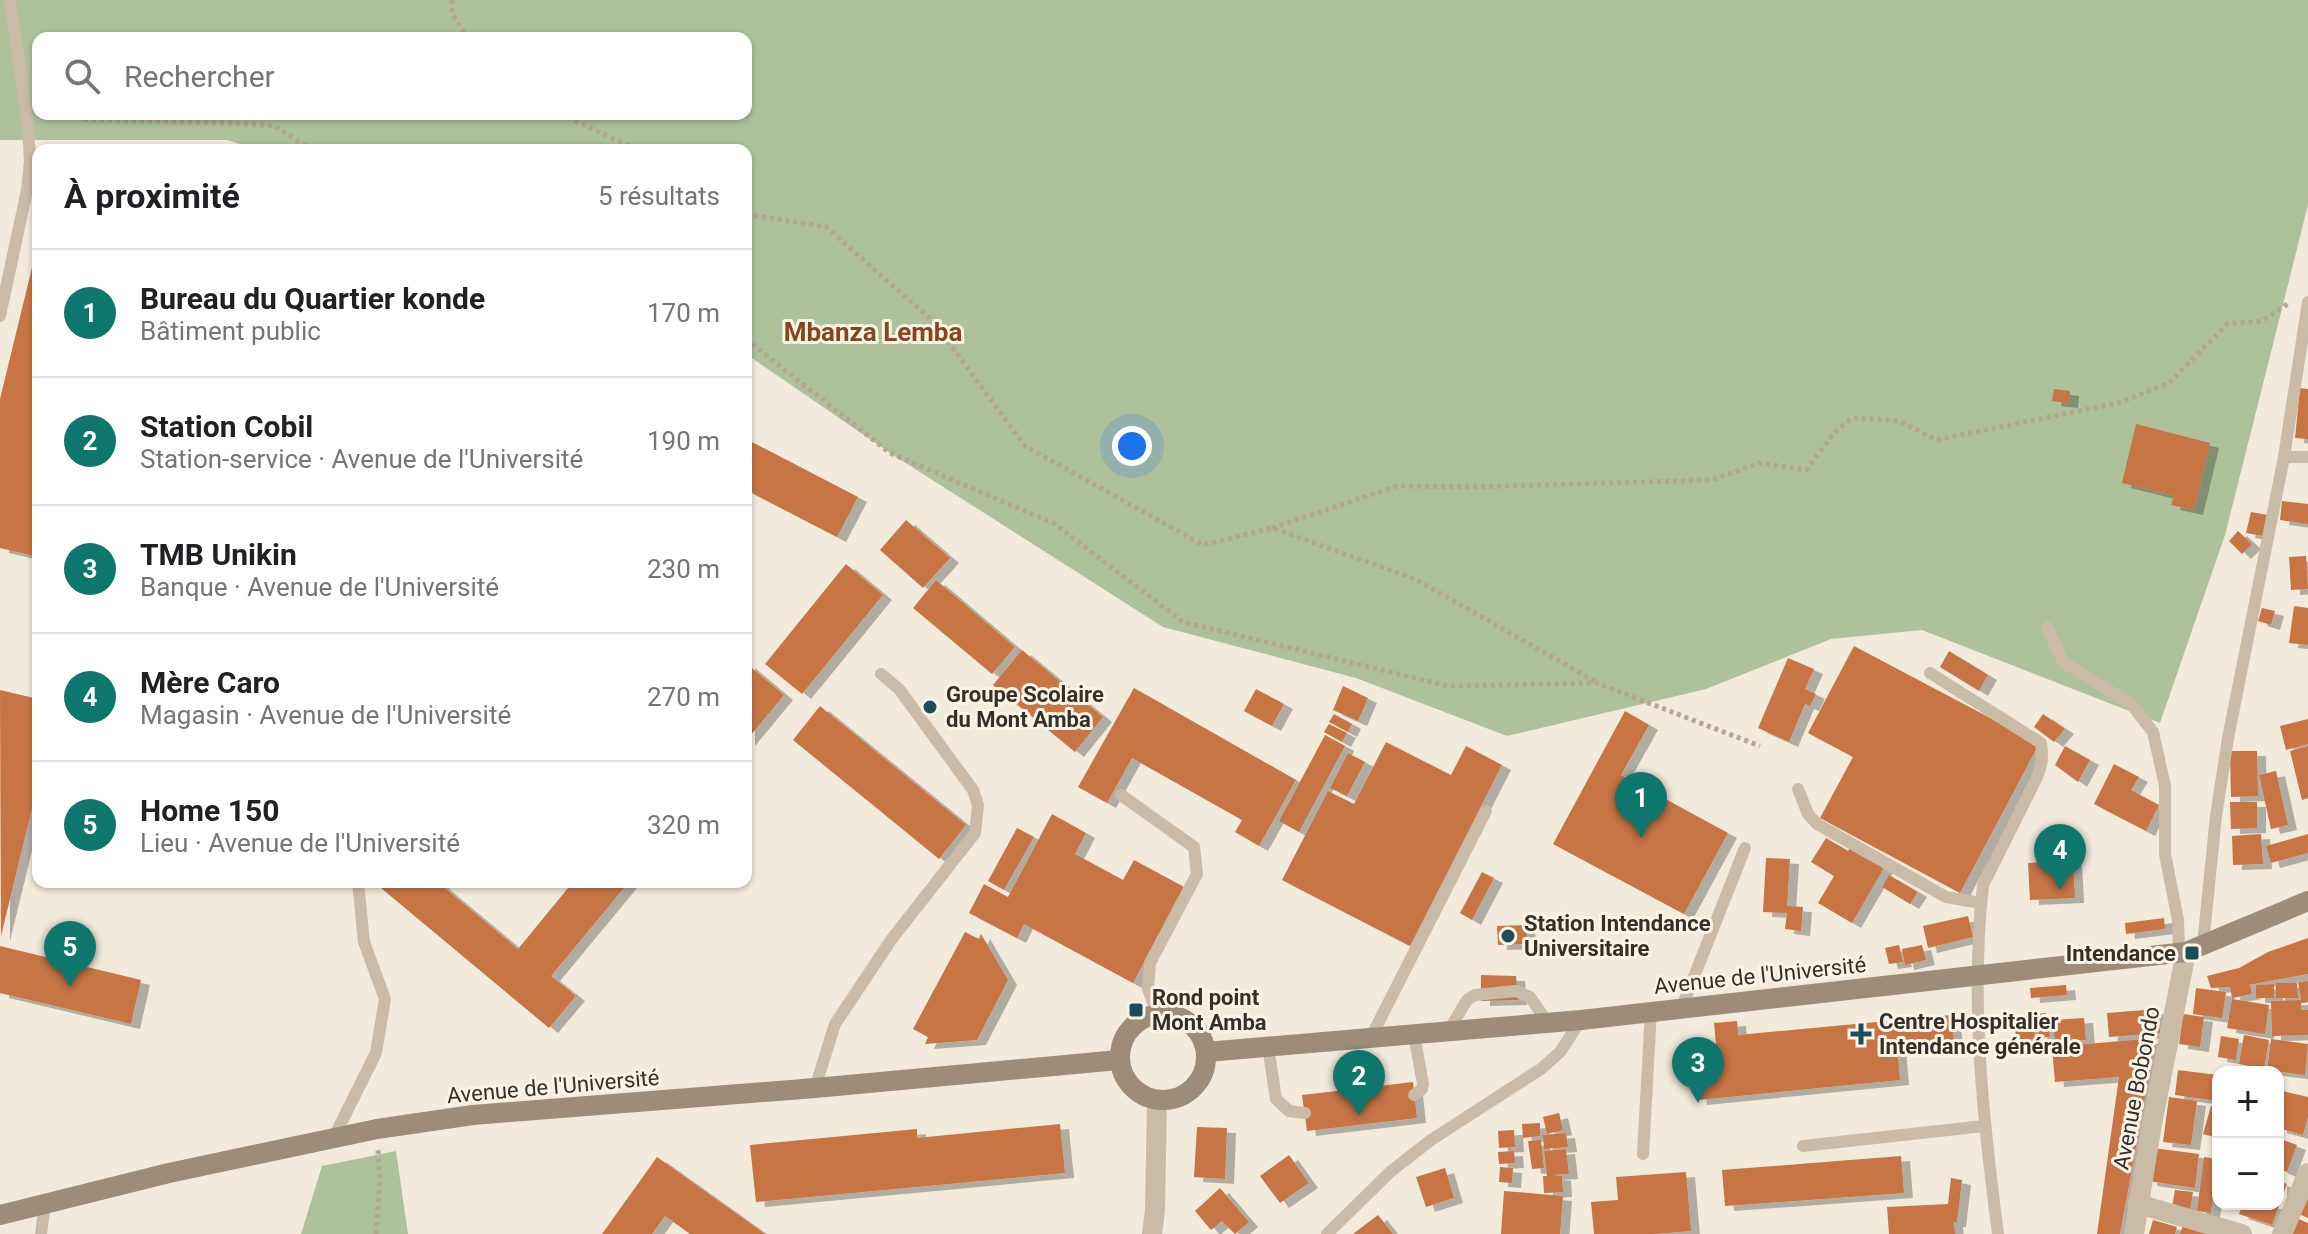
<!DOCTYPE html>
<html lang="fr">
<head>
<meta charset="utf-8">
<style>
  :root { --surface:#fff; --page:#f2f2f2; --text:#202124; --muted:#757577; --line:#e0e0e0; --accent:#0f766e }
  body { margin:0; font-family:Roboto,sans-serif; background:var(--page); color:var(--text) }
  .controls { position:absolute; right:24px; bottom:24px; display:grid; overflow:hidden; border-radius:16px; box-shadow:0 2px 6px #0004 }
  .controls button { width:72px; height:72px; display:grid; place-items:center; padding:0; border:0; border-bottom:2px solid var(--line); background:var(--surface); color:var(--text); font:40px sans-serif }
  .you { position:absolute; left:1132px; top:446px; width:28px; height:28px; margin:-20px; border:6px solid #fff; border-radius:50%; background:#1a73e8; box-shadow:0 0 0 12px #1a73e833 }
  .badge { display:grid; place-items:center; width:52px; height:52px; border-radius:50%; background:var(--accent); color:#fff; font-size:26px; font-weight:700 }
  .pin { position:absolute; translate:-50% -66px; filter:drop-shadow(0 2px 4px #0008) }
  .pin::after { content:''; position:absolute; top:42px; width:28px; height:24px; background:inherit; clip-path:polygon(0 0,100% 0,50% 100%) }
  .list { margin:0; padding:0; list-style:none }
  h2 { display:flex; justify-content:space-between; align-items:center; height:104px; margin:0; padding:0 32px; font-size:34px }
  h2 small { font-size:26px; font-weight:400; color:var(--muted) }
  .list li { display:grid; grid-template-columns:52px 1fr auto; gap:24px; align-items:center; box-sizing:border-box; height:128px; padding:0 32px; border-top:2px solid var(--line) }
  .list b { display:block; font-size:30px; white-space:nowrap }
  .list p { margin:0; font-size:26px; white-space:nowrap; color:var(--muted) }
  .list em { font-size:26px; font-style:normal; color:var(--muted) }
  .icon { flex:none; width:44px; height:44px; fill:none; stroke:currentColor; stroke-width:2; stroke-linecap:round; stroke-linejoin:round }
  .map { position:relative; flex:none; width:2308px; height:1234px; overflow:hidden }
  .search { position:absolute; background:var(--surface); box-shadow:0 2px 6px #0004; left:32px; top:32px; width:720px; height:88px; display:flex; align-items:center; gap:20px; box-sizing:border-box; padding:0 28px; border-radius:16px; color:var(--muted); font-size:30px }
  .panel { position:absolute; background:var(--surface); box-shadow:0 2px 6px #0004; left:32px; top:144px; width:720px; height:744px; border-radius:16px }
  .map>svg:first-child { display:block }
</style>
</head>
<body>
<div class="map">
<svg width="2308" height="1234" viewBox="0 0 2308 1234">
  <defs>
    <filter id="shadow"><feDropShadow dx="9" dy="5" stdDeviation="0" flood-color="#0004"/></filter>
  </defs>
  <rect width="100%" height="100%" fill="#f2eadb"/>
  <!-- green -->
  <g fill="#afc19b" fill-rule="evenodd">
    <path d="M 0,0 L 2308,0 L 2308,205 L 2225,535 L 2160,723 L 1922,630 L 1831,639 L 1706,689 L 1507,736 L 1356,678 L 1163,627 L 890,453 L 746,354 L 746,150 L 260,150 L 227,140 L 0,140 ZM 38,38 L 746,38 L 746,114 L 38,114 Z"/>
    <polygon points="396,1151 408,1234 301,1234 322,1166"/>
  </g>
  <!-- building -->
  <g fill="#c77544" filter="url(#shadow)">
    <polygon points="37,247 38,248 38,557 0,548 0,399"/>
    <polygon points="2300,388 2308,389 2308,439 2295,438"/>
    <polygon points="2054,389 2070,391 2069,403 2052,401"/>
    <polygon points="2136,424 2210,443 2194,510 2171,505 2174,496 2122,483"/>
    <polygon points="746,439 858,497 837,537 746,490"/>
    <polygon points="2282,501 2308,504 2308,524 2280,520"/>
    <polygon points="2251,512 2268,515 2263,536 2246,533"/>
    <polygon points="906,520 950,558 923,588 880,550"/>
    <polygon points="2238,531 2252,544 2242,554 2229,541"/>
    <polygon points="2306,556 2308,589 2291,590 2289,557"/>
    <polygon points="846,564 883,595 802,694 765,664"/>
    <polygon points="936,580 1015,647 992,674 913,608"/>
    <polygon points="2294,606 2308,608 2308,645 2289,643"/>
    <polygon points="2262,608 2275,611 2271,625 2258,621"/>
    <polygon points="1854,646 2039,744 1960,893 1820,818 1853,757 1808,733"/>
    <polygon points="1022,650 1103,717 1075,752 993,685"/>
    <polygon points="1949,651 1988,675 1979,691 1940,667"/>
    <polygon points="1788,658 1814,669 1805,689 1816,694 1810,706 1805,704 1789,742 1758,728"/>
    <polygon points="746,663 784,695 746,741"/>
    <polygon points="1343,686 1368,698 1358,721 1333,710"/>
    <polygon points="1134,688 1296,780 1259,846 1235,832 1242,820 1132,758 1107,803 1078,787"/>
    <polygon points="1256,689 1284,704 1272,726 1244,711"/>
    <polygon points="0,690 38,699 38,784 1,936"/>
    <polygon points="820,706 966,825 939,859 793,740"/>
    <polygon points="1625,711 1649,725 1621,775 1728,833 1684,914 1553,844"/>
    <polygon points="1334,714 1352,724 1348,732 1329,722"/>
    <polygon points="2043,714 2065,729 2054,742 2034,727"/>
    <polygon points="2308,719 2308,744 2286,750 2280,726"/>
    <polygon points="1329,724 1347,733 1342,742 1324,732"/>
    <polygon points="1325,735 1345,746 1299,832 1279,821"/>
    <polygon points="1386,742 1451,775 1466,746 1502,765 1410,946 1282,880 1328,791 1354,804"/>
    <polygon points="2065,746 2090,760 2078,782 2055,765"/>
    <polygon points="2308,746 2308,798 2302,800 2290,751"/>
    <polygon points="2230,751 2257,751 2258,796 2231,797"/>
    <polygon points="1348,753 1365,762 1347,796 1330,788"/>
    <polygon points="2114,764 2139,777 2131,790 2159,805 2146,831 2094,804"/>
    <polygon points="2276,771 2288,825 2271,829 2259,775"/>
    <polygon points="2230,802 2257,802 2257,828 2231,829"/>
    <polygon points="1052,814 1086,833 1075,854 1123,880 1134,860 1184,887 1133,983 1024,924 1017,938 969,913 984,884 1008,897"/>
    <polygon points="1017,828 1034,837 1004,890 988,881"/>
    <polygon points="2261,834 2263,864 2233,865 2232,836"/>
    <polygon points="2308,834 2308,853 2271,863 2266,846"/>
    <polygon points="1826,838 1848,851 1850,848 1884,868 1852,923 1818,903 1834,876 1811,862"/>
    <polygon points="1766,858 1790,859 1787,906 1803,907 1801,931 1785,929 1787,913 1763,912"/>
    <polygon points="2073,860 2075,898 2030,900 2028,863"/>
    <polygon points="1482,872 1494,878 1472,920 1460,913"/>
    <polygon points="1889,875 1918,892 1910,904 1882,887"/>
    <polygon points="386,882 442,882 440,884 518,949 573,882 629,882 551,976 576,996 549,1028 381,888"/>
    <polygon points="1968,916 1973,937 1928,948 1923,926"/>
    <polygon points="2164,918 2165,929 2126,934 2125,923"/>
    <polygon points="1526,925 1527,944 1498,945 1497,926"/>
    <polygon points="965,932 979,939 981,934 1008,980 977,1040 925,1044 928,1037 913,1029"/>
    <polygon points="2308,938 2308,974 2297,976 2297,974 2297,976 2248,985 2250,985 2252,994 2232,998 2230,987 2211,988 2207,976 2239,968 2268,952"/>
    <polygon points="1899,945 1903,962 1889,964 1885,948"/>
    <polygon points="1922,945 1926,960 1905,965 1902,949"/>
    <polygon points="0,946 141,980 131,1024 0,993"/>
    <polygon points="1481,975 1516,976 1518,1000 1481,1001"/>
    <polygon points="2308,981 2308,1002 2301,1003 2301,1010 2308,1010 2308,1035 2272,1036 2271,1001 2301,1000 2298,982"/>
    <polygon points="2276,983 2297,983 2298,998 2276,998"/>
    <polygon points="2274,984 2274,998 2256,998 2256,985"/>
    <polygon points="2066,985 2067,995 2031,998 2030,988"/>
    <polygon points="2196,988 2226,992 2222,1018 2193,1014"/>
    <polygon points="2232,999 2269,1005 2265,1034 2227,1028"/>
    <polygon points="2158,1009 2160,1033 2109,1037 2107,1013"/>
    <polygon points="2046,1013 2050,1037 2039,1038 2036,1014"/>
    <polygon points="2183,1014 2204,1017 2200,1047 2179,1044"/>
    <polygon points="1951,1015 1954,1040 1897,1045 1900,1080 1698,1100 1693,1057 1717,1055 1714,1023 1737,1021 1738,1035"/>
    <polygon points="2084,1018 2086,1040 2055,1042 2053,1020"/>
    <polygon points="2034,1026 2035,1039 2016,1040 2015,1028"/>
    <polygon points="2244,1035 2269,1040 2264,1069 2239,1064"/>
    <polygon points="2221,1036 2239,1039 2236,1060 2218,1057"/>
    <polygon points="2156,1038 2120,1234 2097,1234 2119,1077 2055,1082 2052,1047"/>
    <polygon points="2271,1039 2308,1044 2305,1075 2267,1070"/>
    <polygon points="2178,1070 2218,1075 2218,1101 2175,1095"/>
    <polygon points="1413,1082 1417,1118 1307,1131 1302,1095"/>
    <polygon points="2278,1090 2308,1097 2308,1117 2303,1135 2278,1128"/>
    <polygon points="2169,1097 2197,1101 2191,1145 2163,1142"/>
    <polygon points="2211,1106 2218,1107 2218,1138 2203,1134"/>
    <polygon points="1559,1113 1563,1130 1547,1134 1543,1117"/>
    <polygon points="1540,1123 1540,1136 1523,1138 1522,1124"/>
    <polygon points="1060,1124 1065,1173 756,1202 750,1145 917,1129 917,1138"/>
    <polygon points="1197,1127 1227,1128 1225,1179 1194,1177"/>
    <polygon points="1514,1130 1515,1147 1499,1148 1498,1131"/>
    <polygon points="1566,1133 1568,1147 1544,1149 1543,1135"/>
    <polygon points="2278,1138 2297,1145 2287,1172 2278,1168"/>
    <polygon points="1541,1140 1544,1168 1532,1169 1528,1141"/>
    <polygon points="2153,1148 2199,1154 2195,1188 2148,1181"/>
    <polygon points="1566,1149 1569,1174 1553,1175 1562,1176 1563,1192 1544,1193 1543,1176 1547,1176 1544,1151"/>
    <polygon points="1514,1151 1515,1163 1499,1164 1498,1152"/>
    <polygon points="1289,1155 1309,1183 1280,1203 1260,1176"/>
    <polygon points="1901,1156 1904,1193 1725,1206 1722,1170"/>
    <polygon points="657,1157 765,1234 690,1234 665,1216 652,1234 602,1234"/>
    <polygon points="2204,1157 2218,1159 2211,1213 2197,1211"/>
    <polygon points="1500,1167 1513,1168 1512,1183 1499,1182"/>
    <polygon points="1445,1168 1454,1198 1426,1207 1416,1177"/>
    <polygon points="1686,1172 1691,1231 1654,1234 1594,1234 1591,1202 1618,1200 1616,1177"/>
    <polygon points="1951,1178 1962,1180 1957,1222 1954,1222 1955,1234 1889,1234 1887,1207 1948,1204"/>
    <polygon points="2278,1181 2287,1184 2272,1225 2239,1214 2243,1204 2278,1204"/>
    <polygon points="1220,1188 1249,1222 1235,1234 1222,1221 1211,1230 1195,1211"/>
    <polygon points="2175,1190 2193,1192 2190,1211 2172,1208"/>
    <polygon points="1504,1191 1563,1196 1560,1234 1501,1234"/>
    <polygon points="2308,1191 2308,1218 2299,1214"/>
    <polygon points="1378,1215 1393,1234 1353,1234"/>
    <polygon points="2296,1218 2308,1223 2308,1234 2290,1234"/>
    <polygon points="2153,1220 2177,1227 2175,1234 2149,1234"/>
    <polygon points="2184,1222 2213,1234 2180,1234"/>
  </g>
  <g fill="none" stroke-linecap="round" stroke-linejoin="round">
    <!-- path -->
    <g stroke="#b6a691" stroke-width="5" stroke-dasharray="4 4" stroke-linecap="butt">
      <polyline points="452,0 452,13 467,38"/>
      <polyline points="78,114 86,120 227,123 275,126 312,150"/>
      <polyline points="560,114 638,150"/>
      <polyline points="746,214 826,227 933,321 1025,446 1203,545 1272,528 1415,579 1596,682"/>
      <polyline points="746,339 890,453 1055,524 1183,622 1448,686 1597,683 1760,746"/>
      <polyline points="1272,528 1397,486 1473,487 1712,480 1759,463 1806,470 1834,433 1852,418 1900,421 1936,440 2118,403 2169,383 2227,324 2262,321 2289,303"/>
      <polyline points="376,1234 380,1180 378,1150"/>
    </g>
    <!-- lane -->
    <g stroke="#cabba7" stroke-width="12">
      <polyline points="0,316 27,190 30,162 28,125 10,0"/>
      <polyline points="2284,457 2308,457"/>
      <polyline points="2047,627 2063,662 2131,704 2153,732 2165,786 2165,854 2178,920 2179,953"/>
      <path d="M 1930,673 L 2041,743 C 2043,757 2042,765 2037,777 L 1983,885 C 1970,1001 1983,1119 1998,1234"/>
      <polyline points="1798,789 1808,814 1817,824 1946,897 1981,903"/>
      <polyline points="1121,795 1194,847 1197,874 1150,963 1148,989 1158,1015"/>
      <polyline points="2203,944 2216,816 2228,738 2284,457 2308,302"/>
      <polyline points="1682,1007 1745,848"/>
      <polyline points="1449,1030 1467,1000 1475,995 1516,991 1530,997 1548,1023"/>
      <polyline points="1414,1034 1423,1084 1422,1089 1414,1095"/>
      <polyline points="1371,1037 1486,811"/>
      <polyline points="1268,1046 1276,1099 1289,1111 1305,1113"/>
      <polyline points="815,1088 835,1024 891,940 975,833 978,805 973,790 899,689 881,674"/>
      <polyline points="333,1139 376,1053 385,999 364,942 358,882"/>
      <polyline points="1803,1146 1984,1126"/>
      <polyline points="1643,1154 1651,1011"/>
      <polyline points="41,1234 45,1204"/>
      <polyline points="1327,1234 1390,1172 1431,1140 1541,1069 1560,1052 1581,1020"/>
    </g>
    <!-- street -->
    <g stroke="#cabba7" stroke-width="20">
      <polyline points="2138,1204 2242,1234"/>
      <polyline points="1152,1234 1155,1210 1157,1101"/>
      <polyline points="2134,1234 2152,1124 2186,952"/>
      <polyline points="2282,1234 2308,1173"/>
    </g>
    <!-- secondary -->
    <g stroke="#9e8b78" stroke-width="20">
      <circle cx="1163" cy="1057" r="43"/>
      <polyline points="1206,1052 1581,1020 2186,952 2308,901"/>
      <polyline points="0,1215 169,1173 377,1129 473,1115 815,1088 1119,1060"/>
    </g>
  </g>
  <!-- markers -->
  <g fill="#1d4d58" stroke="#faf4e7" stroke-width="3">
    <circle cx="930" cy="707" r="8"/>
    <circle cx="1508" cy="936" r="8"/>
    <rect x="2184" y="945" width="16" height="16" rx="4"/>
    <rect x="1128" y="1002" width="16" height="16" rx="4"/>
    <path d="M1857 1022h8v8h8v8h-8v8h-8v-8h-8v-8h8z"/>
  </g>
  <g text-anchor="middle" stroke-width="6" stroke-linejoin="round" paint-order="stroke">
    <!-- poi labels -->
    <g font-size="22" font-weight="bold" fill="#362e28" stroke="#faf4e7" text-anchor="start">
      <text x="946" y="702">Groupe Scolaire<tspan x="946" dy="25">du Mont Amba</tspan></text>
      <text x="1524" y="931">Station Intendance<tspan x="1524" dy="25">Universitaire</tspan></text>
      <text x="2176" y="961" text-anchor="end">Intendance</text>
      <text x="1152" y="1005">Rond point<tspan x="1152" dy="25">Mont Amba</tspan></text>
      <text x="1879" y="1029">Centre Hospitalier<tspan x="1879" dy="25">Intendance générale</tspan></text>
    </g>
    <!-- street labels -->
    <g font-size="22" fill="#362e28" stroke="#faf4e7">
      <text transform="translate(1760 975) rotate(-6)" y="8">Avenue de l'Université</text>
      <text transform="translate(553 1086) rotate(-5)" y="8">Avenue de l'Université</text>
      <text transform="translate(2136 1088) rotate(-79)" y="8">Avenue Bobondo</text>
    </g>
    <!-- quarter labels -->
    <g font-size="26" font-weight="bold" fill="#864520" stroke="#faf4e7">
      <text x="873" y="341">Mbanza Lemba</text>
    </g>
  </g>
</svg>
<div class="controls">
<button>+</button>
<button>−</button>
</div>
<div class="you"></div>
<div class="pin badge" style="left:1641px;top:838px">1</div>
<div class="pin badge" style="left:1359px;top:1116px">2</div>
<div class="pin badge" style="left:1698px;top:1103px">3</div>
<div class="pin badge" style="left:2060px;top:890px">4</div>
<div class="pin badge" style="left:70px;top:987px">5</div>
<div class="search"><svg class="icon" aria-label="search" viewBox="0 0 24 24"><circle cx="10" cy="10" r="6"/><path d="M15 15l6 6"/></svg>Rechercher</div>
<section class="panel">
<h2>À proximité<small>5 résultats</small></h2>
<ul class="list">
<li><span class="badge">1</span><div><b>Bureau du Quartier konde</b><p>Bâtiment public</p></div><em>170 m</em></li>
<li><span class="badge">2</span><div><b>Station Cobil</b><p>Station-service · Avenue de l'Université</p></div><em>190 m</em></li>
<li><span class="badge">3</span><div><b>TMB Unikin</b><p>Banque · Avenue de l'Université</p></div><em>230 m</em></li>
<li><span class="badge">4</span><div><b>Mère Caro</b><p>Magasin · Avenue de l'Université</p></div><em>270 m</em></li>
<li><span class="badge">5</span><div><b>Home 150</b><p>Lieu · Avenue de l'Université</p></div><em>320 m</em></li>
</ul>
</section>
</div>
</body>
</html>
